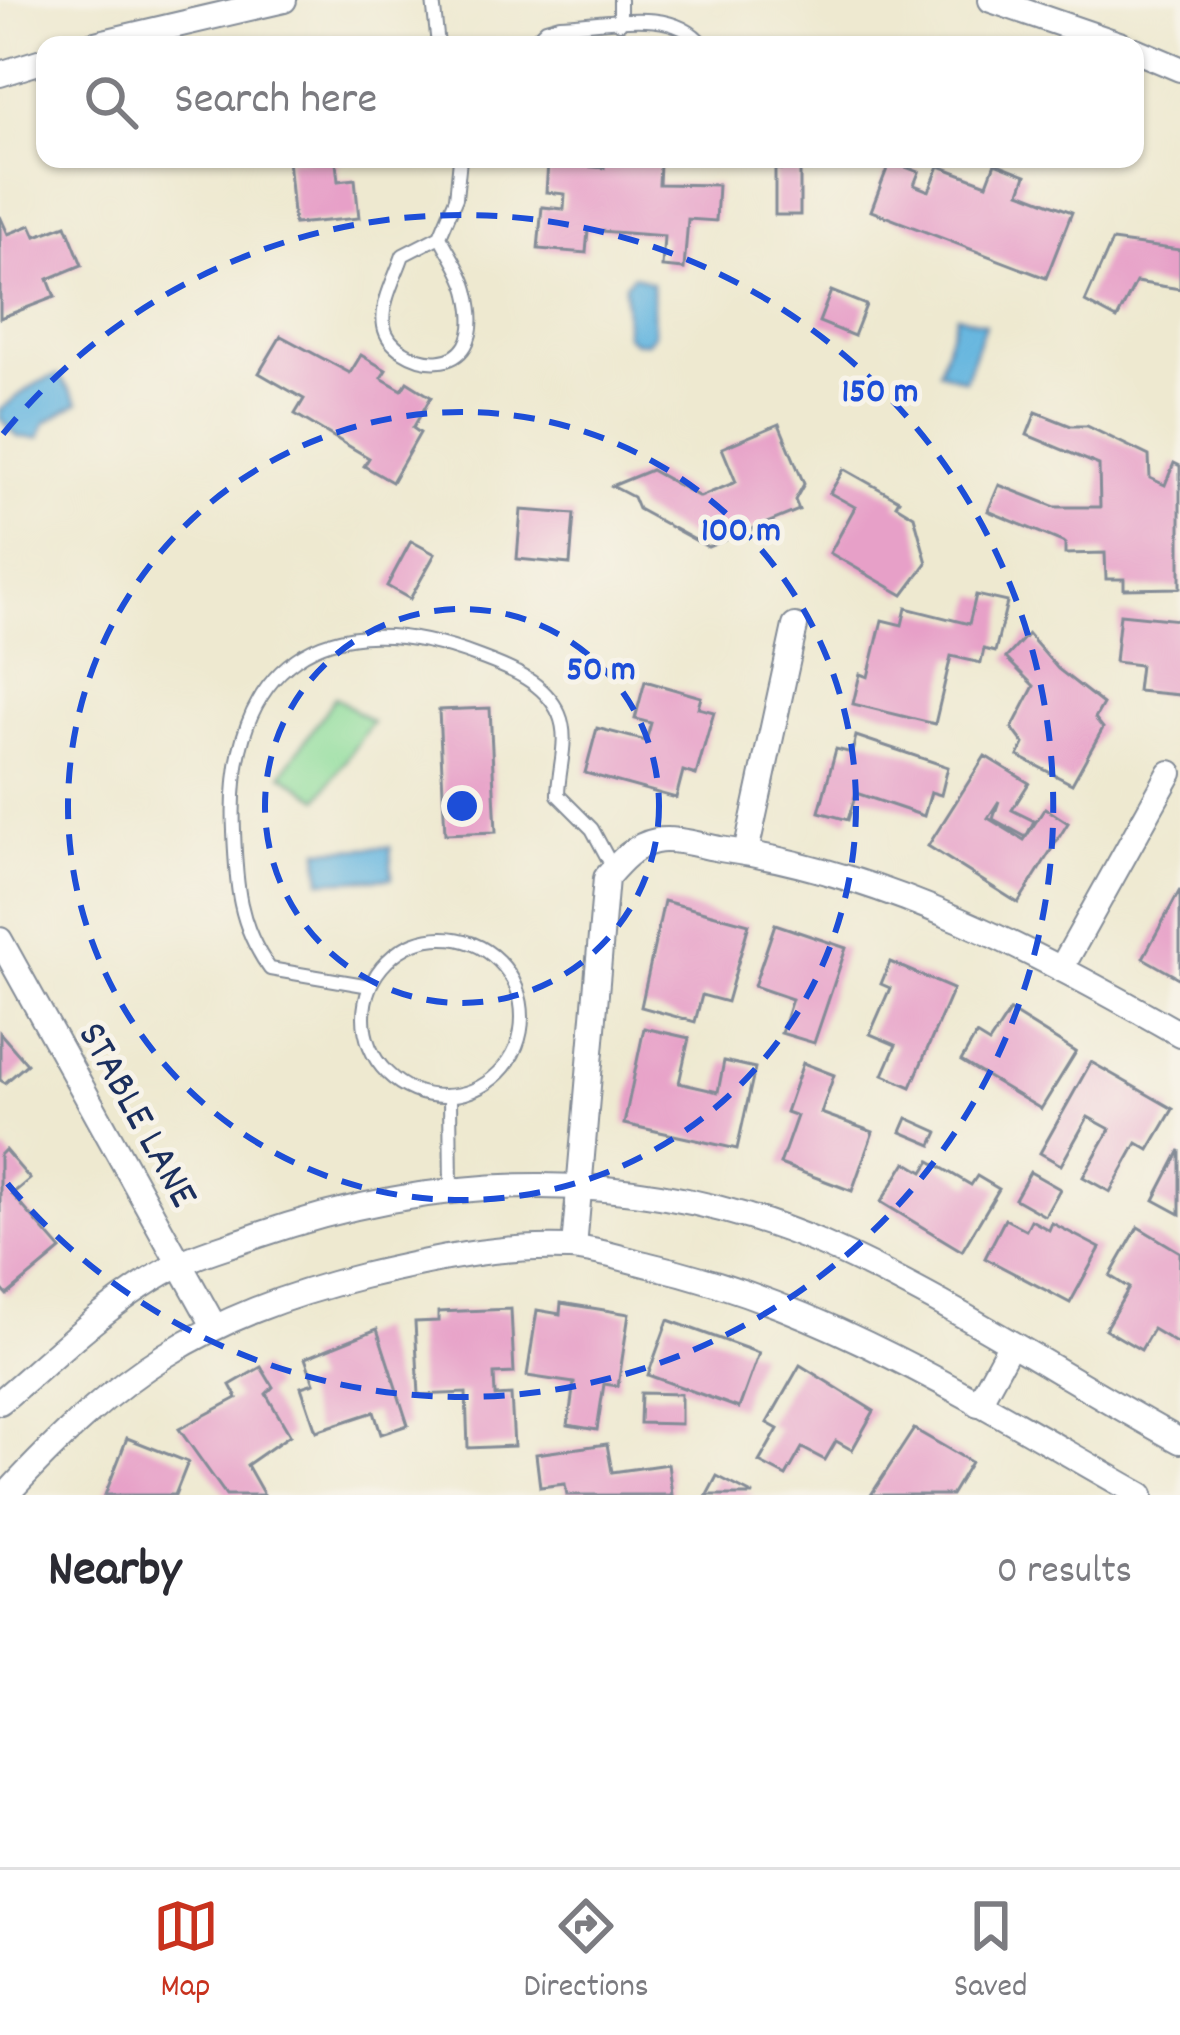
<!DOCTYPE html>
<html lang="en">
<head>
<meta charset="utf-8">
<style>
  :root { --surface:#fff; --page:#f7f7f7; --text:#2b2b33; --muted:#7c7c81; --line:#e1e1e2; --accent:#c8321e }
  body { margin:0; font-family:Dekko,sans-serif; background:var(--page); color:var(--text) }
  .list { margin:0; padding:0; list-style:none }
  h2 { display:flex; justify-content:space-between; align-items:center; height:156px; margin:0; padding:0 48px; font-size:51px }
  h2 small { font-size:39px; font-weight:400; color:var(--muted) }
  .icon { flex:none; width:66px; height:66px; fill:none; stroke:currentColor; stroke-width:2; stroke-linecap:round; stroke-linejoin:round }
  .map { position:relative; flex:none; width:1180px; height:1495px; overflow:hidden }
  .search { position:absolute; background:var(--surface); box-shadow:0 3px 9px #0004; left:36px; right:36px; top:36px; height:132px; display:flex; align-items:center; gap:30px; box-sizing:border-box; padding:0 42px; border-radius:24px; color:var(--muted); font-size:45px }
  .sheet { height:372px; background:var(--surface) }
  nav { display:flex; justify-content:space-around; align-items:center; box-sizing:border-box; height:168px; border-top:3px solid var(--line); background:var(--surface); font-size:33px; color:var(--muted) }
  nav a { display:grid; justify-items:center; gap:6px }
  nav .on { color:var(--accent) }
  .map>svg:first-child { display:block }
</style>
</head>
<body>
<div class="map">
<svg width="1180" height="1495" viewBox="0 0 1180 1495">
  <rect width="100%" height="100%" fill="#f7f3e8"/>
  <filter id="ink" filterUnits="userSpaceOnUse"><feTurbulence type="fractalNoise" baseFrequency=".00833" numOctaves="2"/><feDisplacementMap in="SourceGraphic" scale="24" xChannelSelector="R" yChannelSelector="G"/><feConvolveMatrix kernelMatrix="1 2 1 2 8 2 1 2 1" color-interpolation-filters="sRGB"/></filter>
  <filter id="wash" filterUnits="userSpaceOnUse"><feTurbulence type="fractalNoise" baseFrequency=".004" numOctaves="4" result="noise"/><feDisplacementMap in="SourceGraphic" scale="48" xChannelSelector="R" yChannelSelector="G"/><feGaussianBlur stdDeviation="2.7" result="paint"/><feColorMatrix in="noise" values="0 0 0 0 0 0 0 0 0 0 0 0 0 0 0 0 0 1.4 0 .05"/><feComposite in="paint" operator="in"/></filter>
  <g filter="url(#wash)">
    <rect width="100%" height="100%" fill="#eee9d0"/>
    <!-- green -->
    <polygon fill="#8fdd9b" stroke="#55867c" stroke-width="3" points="335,697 372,722 319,799 282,774"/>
    <!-- water -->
    <g fill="#64b5df" stroke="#40729e" stroke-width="3">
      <polygon points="634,275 652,283 654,334 647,342 634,342 626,335 625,284"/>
      <polygon points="957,315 985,324 965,380 939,371"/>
      <path d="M 59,375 L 78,403 L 45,423 L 39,438 L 18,437 L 0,418 L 0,410 C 17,397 37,380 59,375 Z"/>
      <polygon points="390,847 392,878 321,881 319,850"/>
    </g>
    <g id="blocks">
      <!-- building -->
      <g fill="#e7a0c8">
        <polygon points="288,159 345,159 336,163 338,181 355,179 359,218 294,224"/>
        <polygon points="605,159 660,164 659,184 718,185 716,221 688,219 684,269 662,267 664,236 588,230 586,253 538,249 542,207 564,209 565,194 546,192 548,163 604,168"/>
        <polygon points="890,161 919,172 914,185 929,191 939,166 987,184 995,163 1026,175 1020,192 1072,212 1046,278 871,211"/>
        <polygon points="775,169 800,170 800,215 775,215"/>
        <polygon points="0,216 8,234 31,225 36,236 66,225 82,265 48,279 55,297 0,318"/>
        <polygon points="1112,241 1180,250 1180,289 1136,282 1117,319 1085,302"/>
        <polygon points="831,291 866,305 854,336 819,322"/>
        <polygon points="281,336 350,373 361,355 386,370 381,378 402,390 407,382 431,397 413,428 420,433 392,482 364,466 369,458 295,414 304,399 259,373"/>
        <polygon points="1036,412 1071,426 1087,426 1149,456 1150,478 1165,485 1174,463 1180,466 1180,588 1124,589 1124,579 1106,579 1105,553 1065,554 1065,543 988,511 999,485 1055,507 1100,507 1099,465 1027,435"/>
        <polygon points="779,424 804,484 795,500 799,510 708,547 638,509 633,497 612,486 651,470 700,497 736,482 722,448"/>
        <polygon points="844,469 899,500 896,505 914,516 927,563 903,595 830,553 855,507 830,493"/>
        <polygon points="521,510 574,514 570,564 517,559"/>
        <polygon points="411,541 435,554 410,599 387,586"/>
        <polygon points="976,595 1007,602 995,652 984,649 981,663 951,656 935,724 853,704 860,674 868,677 882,620 902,625 906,608 969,624"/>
        <polygon points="1120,614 1180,620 1180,695 1137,691 1140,665 1115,662"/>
        <polygon points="1028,634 1058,669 1103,704 1095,718 1103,728 1072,784 1018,756 1024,744 1012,728 1034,686 1006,658"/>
        <polygon points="645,681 701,697 698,708 714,712 696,775 683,771 676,798 585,773 597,728 646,741 651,723 635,719"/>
        <polygon points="490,708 496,832 445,834 439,710"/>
        <polygon points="856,736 948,767 941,795 931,792 924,816 856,793 848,820 819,812 836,749 852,753"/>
        <polygon points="985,756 1029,783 1012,810 1034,821 1026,837 993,819 999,801 988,818 1024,840 1045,808 1068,823 1018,903 928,846"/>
        <polygon points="1180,890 1180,979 1143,958"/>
        <polygon points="664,901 749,924 727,1002 702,995 695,1022 641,1007"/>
        <polygon points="775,924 846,948 814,1043 781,1033 792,999 754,986"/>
        <polygon points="890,962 953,989 911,1087 883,1075 896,1045 870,1034 890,988 881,984"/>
        <polygon points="1010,1011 1076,1052 1041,1109 961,1061 976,1035 989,1043"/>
        <polygon points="644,1028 689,1038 679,1083 718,1092 724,1061 755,1068 737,1149 624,1124"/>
        <polygon points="0,1033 27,1064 5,1083 0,1080"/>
        <polygon points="1091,1062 1173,1109 1149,1150 1137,1143 1110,1192 1083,1177 1110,1129 1088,1117 1061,1165 1040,1153"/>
        <polygon points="803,1063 834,1075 821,1113 873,1132 852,1191 780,1164 797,1116 786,1112"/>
        <polygon points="907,1118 938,1132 932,1145 901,1132"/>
        <polygon points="5,1150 30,1179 12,1194 61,1250 7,1295 0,1287 0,1155"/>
        <polygon points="1180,1150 1180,1214 1154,1200"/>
        <polygon points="930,1161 971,1185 977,1176 999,1189 962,1251 881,1202 906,1162 923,1172"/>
        <polygon points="1030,1172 1060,1189 1045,1216 1015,1199"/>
        <polygon points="1005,1219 1026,1230 1031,1220 1049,1230 1052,1223 1100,1248 1070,1303 985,1258"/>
        <polygon points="1138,1227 1180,1252 1178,1344 1153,1329 1141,1350 1105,1329 1129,1288 1110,1276"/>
        <polygon points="561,1303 629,1314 618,1386 604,1384 597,1430 568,1425 574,1383 527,1376 537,1310 560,1314"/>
        <polygon points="511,1309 514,1373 494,1374 495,1396 511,1395 514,1446 468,1448 466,1393 419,1395 415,1322 438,1321 438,1312"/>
        <polygon points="668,1320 759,1353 739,1408 648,1375"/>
        <polygon points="377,1329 408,1425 381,1434 374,1412 316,1431 301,1387 314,1383 305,1358"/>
        <polygon points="800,1365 874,1411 852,1450 836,1441 825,1460 802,1448 786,1476 759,1462 778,1429 767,1423"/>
        <polygon points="261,1367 273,1387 266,1394 290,1435 247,1465 264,1495 226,1495 179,1429 237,1398 230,1385"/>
        <polygon points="641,1393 681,1394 681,1424 640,1423"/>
        <polygon points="914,1429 971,1462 951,1495 871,1495"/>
        <polygon points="127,1438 188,1462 175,1495 105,1495"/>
        <polygon points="607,1444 612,1472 668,1464 672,1495 567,1495 565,1484 540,1487 536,1454"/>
        <polygon points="717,1476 754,1495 707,1495"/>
      </g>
    </g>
  </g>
  <g filter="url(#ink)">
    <use href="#blocks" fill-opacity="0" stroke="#848c97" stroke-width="3"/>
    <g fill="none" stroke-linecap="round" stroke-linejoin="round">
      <!-- service casing -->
      <g stroke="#848c97" stroke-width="16">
        <g id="service">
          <polyline points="433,0 438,45"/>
          <polyline points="620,23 620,0"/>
          <path d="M 530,45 L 546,29 L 560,25 C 605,24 672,5 703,45"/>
          <path d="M 440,236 L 403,255 C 396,276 380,304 384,326 C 391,367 491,390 468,294 C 464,275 449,254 440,236 L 456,198 L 460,159"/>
          <circle cx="443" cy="1017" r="79"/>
          <path d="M 370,986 L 270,969 C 238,925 236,884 234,831 C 226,664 326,598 479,657 C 509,668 545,682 559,714 C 570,739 558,769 558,795 L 592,829 L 613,868"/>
          <polyline points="450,1096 451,1191"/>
        </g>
      </g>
      <!-- minor casing -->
      <g stroke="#848c97" stroke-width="28">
        <g id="minor">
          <polyline points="991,0 1122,45"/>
          <polyline points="91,45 284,0"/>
          <polyline points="1135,50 1180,69"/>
          <polyline points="0,74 45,60"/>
          <polyline points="746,852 795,626"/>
          <polyline points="0,940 213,1324"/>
          <polyline points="1062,967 1170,773"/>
          <path d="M 574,1248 L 606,878 C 619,863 634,845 656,841 C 674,837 702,846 720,849 C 886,872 1037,953 1180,1034"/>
          <path d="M 0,1402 C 56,1354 113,1298 179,1264 C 203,1252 231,1245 256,1236 C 442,1171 639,1165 823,1244 C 944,1297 1063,1377 1180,1441"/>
          <polyline points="978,1404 1009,1347"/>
          <path d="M 6,1495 C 118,1373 202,1316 363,1276 C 431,1260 499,1245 569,1248 C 595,1249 624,1259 649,1265 C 828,1306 983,1406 1141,1495"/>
        </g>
      </g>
      <!-- service -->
      <use href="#service" stroke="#fff" stroke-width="12"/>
      <!-- minor -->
      <use href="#minor" stroke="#fff" stroke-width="24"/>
    </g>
  </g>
  <!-- distance rings -->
  <g fill="none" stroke="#1d4ed8" stroke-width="6" stroke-dasharray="21 15">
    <circle cx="462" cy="806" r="197"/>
    <circle cx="462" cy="806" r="394"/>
    <path d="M3 434A591 591 0 1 1 3 1178"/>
  </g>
  <g text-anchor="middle" stroke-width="10" stroke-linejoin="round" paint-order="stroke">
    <!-- street labels -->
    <g font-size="42" fill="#1b2f5e" stroke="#f7f3e8">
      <text transform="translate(141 1113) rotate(61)" y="15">STABLE LANE</text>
    </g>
  </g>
  <circle cx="462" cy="806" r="18" fill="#1d4ed8" stroke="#f7f3e8" stroke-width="6"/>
  <g font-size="36" text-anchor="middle" font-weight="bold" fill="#1d4ed8" stroke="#f7f3e8" stroke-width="10" stroke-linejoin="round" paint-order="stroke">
    <text x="880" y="401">150 m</text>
    <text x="741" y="540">100 m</text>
    <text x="601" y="679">50 m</text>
  </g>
</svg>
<div class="search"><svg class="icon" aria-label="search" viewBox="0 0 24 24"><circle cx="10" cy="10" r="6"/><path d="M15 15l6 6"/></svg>Search here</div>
</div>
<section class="sheet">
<h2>Nearby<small>0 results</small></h2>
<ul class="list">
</ul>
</section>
<nav>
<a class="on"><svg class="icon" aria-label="map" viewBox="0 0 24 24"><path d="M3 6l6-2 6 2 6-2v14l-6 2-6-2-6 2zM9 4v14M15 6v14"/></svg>Map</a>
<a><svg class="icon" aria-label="directions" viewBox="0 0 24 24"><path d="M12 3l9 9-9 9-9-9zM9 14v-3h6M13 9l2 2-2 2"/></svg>Directions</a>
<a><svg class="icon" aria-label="saved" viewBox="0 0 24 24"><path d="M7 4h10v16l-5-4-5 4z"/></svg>Saved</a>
</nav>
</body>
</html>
